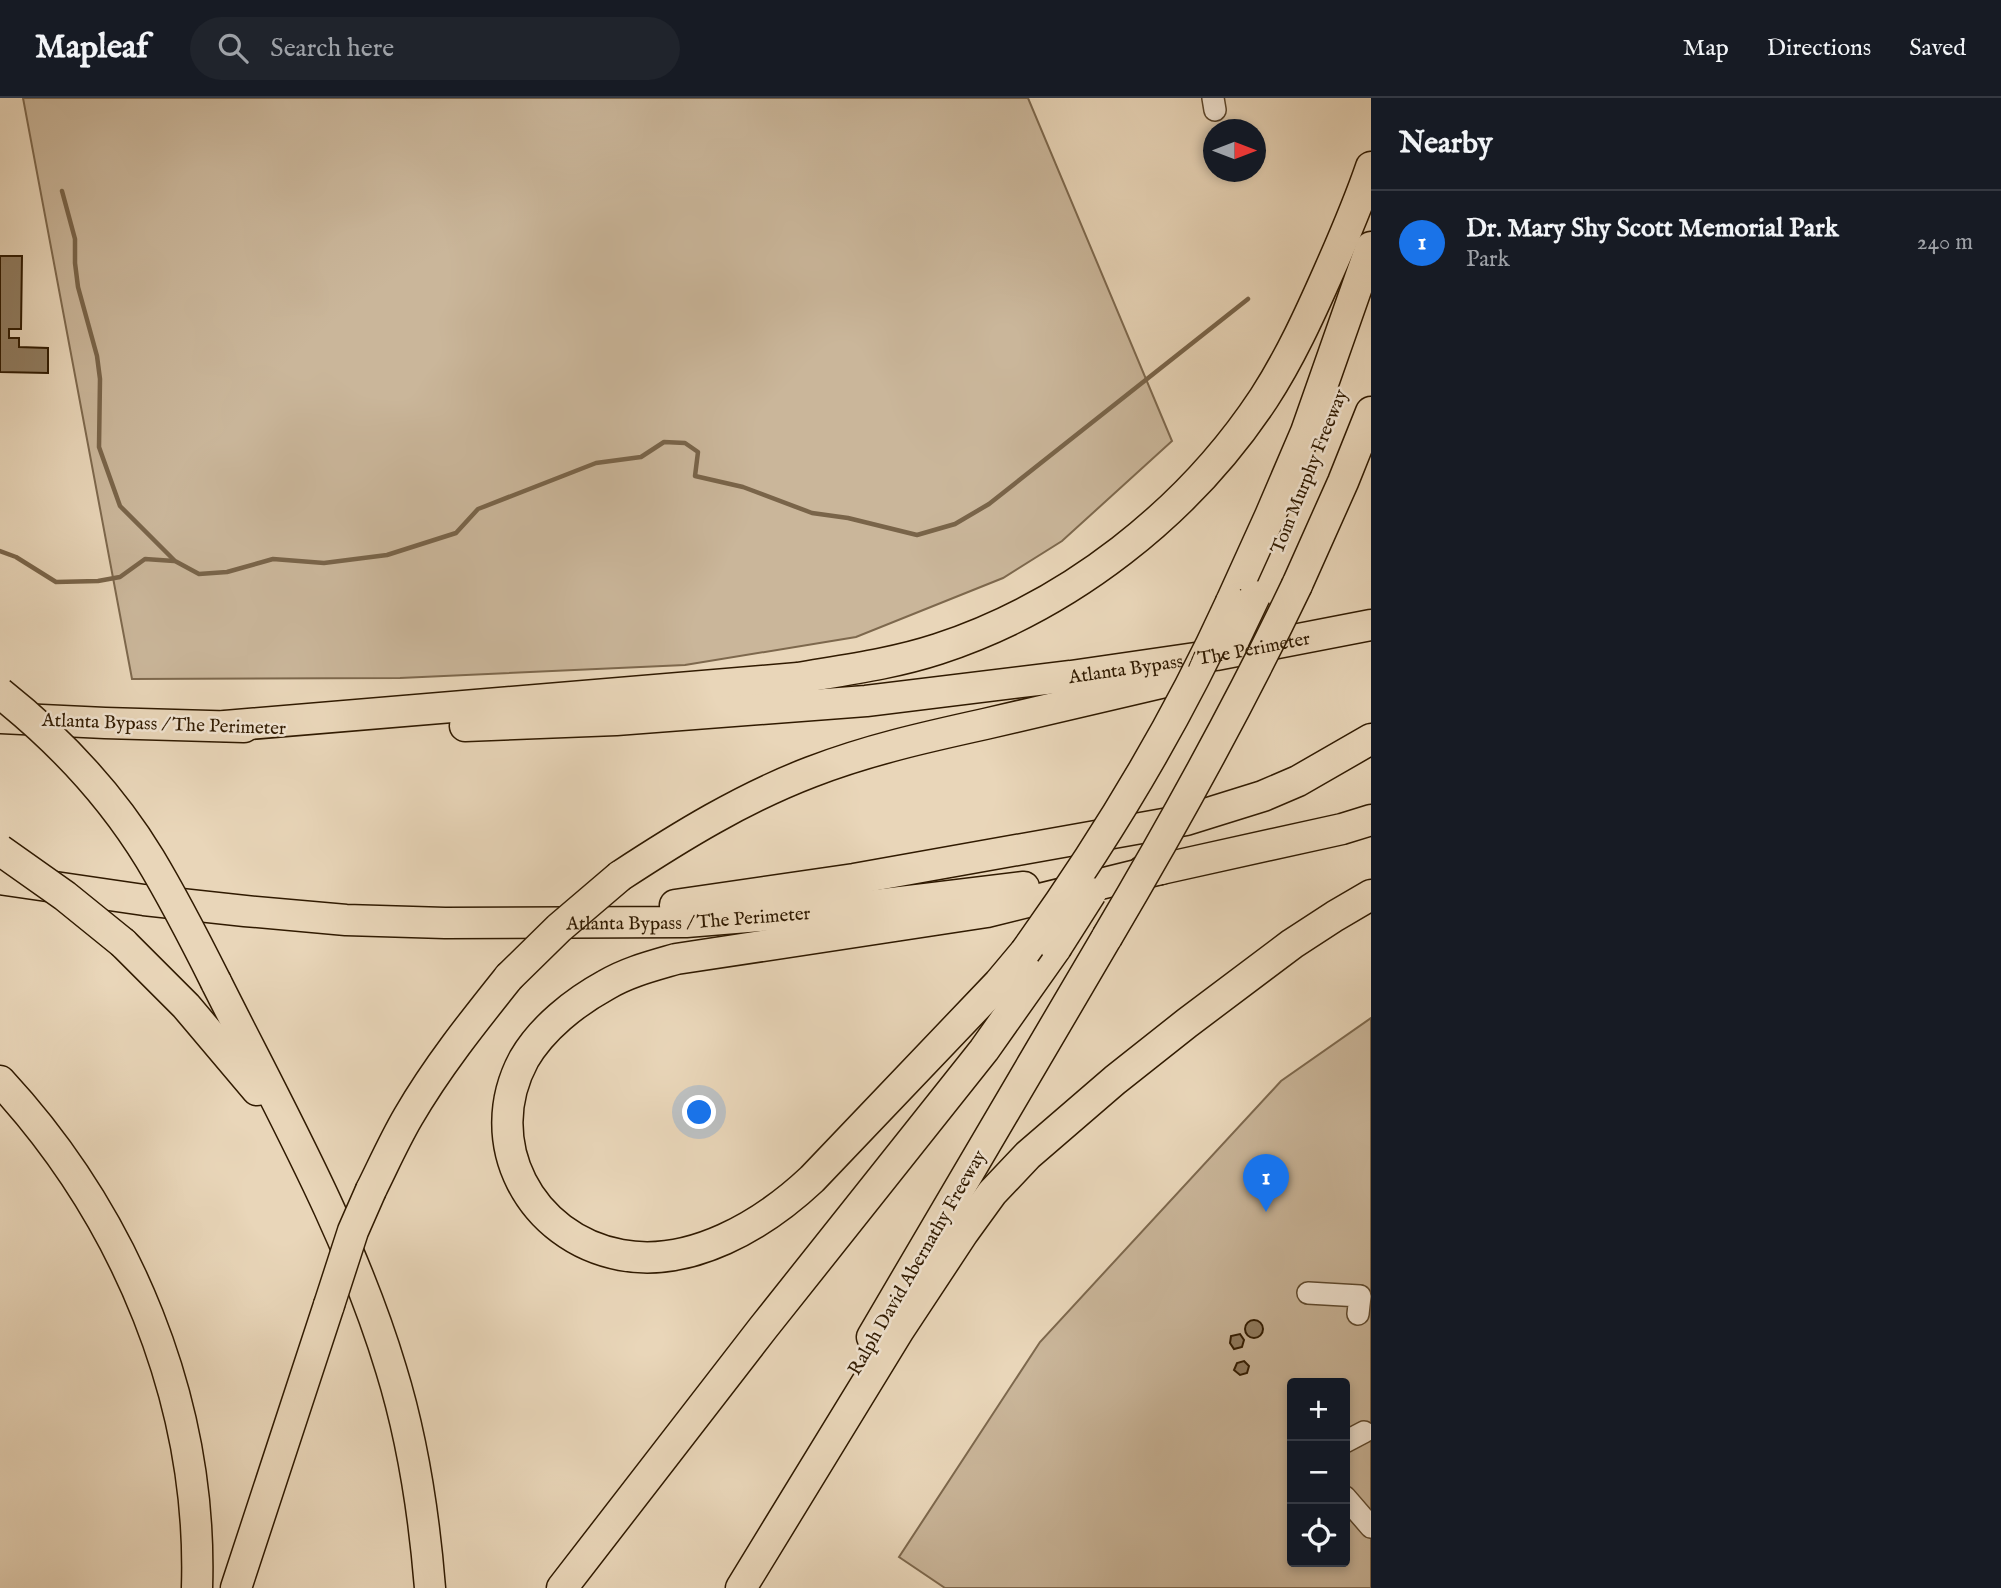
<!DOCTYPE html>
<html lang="en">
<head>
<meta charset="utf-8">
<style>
  :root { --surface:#171b24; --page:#20242c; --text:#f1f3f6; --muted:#9ea1a6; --line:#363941; --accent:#1a73e8 }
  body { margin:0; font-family:"IM FELL English",serif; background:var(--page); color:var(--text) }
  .controls { position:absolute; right:21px; bottom:21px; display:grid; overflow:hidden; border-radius:7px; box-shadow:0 4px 10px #0003 }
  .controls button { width:63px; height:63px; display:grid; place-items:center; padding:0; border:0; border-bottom:2px solid var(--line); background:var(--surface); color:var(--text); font:35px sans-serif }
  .compass { position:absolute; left:1203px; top:21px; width:63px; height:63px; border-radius:50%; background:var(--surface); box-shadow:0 4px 10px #0003; rotate:90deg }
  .you { position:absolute; left:700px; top:1015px; width:24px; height:24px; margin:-18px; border:5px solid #fff; border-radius:50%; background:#1a73e8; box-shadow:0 0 0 10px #1a73e833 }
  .badge { display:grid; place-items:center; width:46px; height:46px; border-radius:50%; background:var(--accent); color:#fff; font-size:23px; font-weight:700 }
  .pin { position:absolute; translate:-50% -58px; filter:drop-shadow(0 2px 4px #0008) }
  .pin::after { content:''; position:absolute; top:37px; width:24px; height:21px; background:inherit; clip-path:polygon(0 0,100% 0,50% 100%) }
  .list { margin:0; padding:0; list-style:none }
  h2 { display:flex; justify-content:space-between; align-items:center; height:91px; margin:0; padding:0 28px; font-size:30px }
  h2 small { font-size:23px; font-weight:400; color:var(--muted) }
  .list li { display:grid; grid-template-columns:46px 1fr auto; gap:21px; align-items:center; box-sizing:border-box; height:105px; padding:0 28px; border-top:2px solid var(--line) }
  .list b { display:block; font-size:26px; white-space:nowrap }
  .list p { margin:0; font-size:23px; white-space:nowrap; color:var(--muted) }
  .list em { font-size:23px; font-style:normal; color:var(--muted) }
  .icon { flex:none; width:38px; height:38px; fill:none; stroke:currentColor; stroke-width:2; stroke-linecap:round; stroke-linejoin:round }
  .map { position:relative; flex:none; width:1371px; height:1490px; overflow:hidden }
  header { display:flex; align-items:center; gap:42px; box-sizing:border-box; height:98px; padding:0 35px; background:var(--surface); border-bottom:2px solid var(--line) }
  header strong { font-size:33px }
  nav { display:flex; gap:38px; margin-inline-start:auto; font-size:24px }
  .search { width:490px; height:63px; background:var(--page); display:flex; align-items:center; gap:18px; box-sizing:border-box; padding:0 24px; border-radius:38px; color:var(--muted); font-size:26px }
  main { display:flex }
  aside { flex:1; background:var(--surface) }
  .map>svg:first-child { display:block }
</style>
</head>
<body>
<header>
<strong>Mapleaf</strong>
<div class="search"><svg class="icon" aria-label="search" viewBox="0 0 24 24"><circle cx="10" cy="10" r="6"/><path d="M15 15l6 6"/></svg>Search here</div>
<nav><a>Map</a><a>Directions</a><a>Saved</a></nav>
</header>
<main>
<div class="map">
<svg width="1371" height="1490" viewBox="0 0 1371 1490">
  <rect width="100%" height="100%" fill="#e9d6b9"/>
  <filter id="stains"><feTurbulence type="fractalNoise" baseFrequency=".00286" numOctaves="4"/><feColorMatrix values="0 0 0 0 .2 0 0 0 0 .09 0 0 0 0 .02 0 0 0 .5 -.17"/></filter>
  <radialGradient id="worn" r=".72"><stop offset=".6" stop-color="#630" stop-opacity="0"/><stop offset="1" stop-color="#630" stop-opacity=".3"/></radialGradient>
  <!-- green -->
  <g fill="#cab69a" stroke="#7d684d" stroke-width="2" fill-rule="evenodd">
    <polygon points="23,0 1028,0 1172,343 1062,443 1003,480 856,539 685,567 400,580 132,581"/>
    <path d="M 1371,920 L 1371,1490 L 945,1490 L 899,1459 L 1040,1244 L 1281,983 ZM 1292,1285 L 1345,1285 L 1345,1464 L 1292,1464 Z"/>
  </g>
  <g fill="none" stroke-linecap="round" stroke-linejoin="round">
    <!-- stream -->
    <g stroke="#796449" stroke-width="4.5">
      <polyline points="62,93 75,141 75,165 78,189 97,258 100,281 99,349 120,408 175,463 199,476 227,474 273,461 324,465 387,457 456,435 478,411 596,365 641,359 664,344 685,345 698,354 695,378 743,389 812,415 848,420 917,437 955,426 989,406 1248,201"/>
      <polyline points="0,453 16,459 56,484 98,483 120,479 145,461 174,463"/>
    </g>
  </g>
  <!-- building -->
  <g fill="#907c60" stroke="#301a00" stroke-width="2">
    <polygon points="0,158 22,158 21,231 9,231 9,240 19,240 19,249 48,250 48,275 0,274"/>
    <circle cx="1254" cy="1231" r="9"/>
    <polygon points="1240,1236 1244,1242 1242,1249 1234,1251 1230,1245 1231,1238"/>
    <polygon points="1244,1263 1249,1268 1247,1275 1240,1277 1234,1272 1237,1265"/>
  </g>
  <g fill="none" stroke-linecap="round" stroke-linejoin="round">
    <!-- minor casing -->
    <g stroke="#5e492e" stroke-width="24">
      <g id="minor">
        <polyline points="1213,0 1215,12"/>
        <polyline points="1308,1195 1360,1198 1358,1216"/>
        <polyline points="1345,1344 1364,1334"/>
        <polyline points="1345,1399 1371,1429"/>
      </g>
    </g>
    <!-- highway casing -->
    <g stroke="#301a00" stroke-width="33">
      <g id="highway">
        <polyline points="1297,487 1343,384 1371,314"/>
        <polyline points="1231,504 1270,418 1306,334 1371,149"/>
        <polyline points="0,620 105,625 244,629"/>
        <path d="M 225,628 L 798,580 C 845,572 892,566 938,551 C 1069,508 1188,415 1264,300 C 1290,260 1310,216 1329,173 C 1344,139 1359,104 1371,69"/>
        <path id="s1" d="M 465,628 L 616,622 L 866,603 L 1071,578 L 1216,557 L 1371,527"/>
        <polyline points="1143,773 1161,771 1342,731 1371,722"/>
        <path d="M 620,778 C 681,738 743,700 811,674 C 868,652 926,639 985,626 C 1044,612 1103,599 1161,585 L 1190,570"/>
        <path id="s2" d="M 0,781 L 144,802 L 245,813 L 346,822 L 445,825 L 686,824 L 835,812 L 1024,789"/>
        <polyline points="675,807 854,781 1186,722 1263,698 1298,683 1371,641"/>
        <polyline points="123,845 186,908 257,992"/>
        <path d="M 1025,854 L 999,885 L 812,1081 C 763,1127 691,1170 621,1157 C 530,1140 479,1044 524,961 C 542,930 575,904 606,887 C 628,874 652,868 676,861 L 987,814 L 1161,771"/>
        <path d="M 216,884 C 279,1010 350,1135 391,1271 C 413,1342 424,1416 430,1490"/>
        <path d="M 0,983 C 126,1119 203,1303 197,1490"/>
        <path d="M 371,1092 C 383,1068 394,1043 408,1019 C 437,969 473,924 509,879"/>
        <polyline points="872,1239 1107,839"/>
        <polyline points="236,1490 329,1207"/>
        <polyline points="562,1490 763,1230 984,952 1056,850"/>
        <polyline points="741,1490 899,1232 963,1135 992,1095 1028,1057 1115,982 1187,925 1292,846 1335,818 1371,797"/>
      </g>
    </g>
    <!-- minor -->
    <use href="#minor" stroke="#f1e4d2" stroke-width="21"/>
    <!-- highway -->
    <use href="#highway" stroke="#e9d6b9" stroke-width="30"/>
    <!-- highway-bridge casing -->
    <g stroke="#301a00" stroke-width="33" stroke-linecap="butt">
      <g id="highway-bridge">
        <polyline points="1234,542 1255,498"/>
        <path d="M 0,595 C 58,641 111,697 150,761 C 174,801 195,842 216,884"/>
        <polyline points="0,752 65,798 123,845"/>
        <path d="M 1107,839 C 1175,724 1239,608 1297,487"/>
        <polyline points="1056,850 1091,795"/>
        <path d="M 1025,854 C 1104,744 1175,627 1231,504"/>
        <polyline points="509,879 559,830 620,778"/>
        <polyline points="329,1207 353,1133 371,1092"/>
      </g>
    </g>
    <!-- highway-bridge -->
    <use href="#highway-bridge" stroke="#e9d6b9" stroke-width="30"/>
  </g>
  <g text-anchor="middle" stroke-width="5" stroke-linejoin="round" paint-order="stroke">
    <!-- street labels -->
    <g font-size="19" fill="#301a00" stroke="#f1e4d2">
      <text transform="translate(1308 373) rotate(-68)" y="7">Tom Murphy Freeway</text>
      <text dy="7" stroke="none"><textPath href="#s1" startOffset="728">Atlanta Bypass / The Perimeter</textPath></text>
      <text transform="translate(164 625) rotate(2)" y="7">Atlanta Bypass / The Perimeter</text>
      <text dy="7" stroke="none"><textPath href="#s2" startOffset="691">Atlanta Bypass / The Perimeter</textPath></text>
      <text transform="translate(916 1164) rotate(-60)" y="7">Ralph David Abernathy Freeway</text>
    </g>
  </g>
  <rect width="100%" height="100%" filter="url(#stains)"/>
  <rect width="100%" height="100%" fill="url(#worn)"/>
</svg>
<div class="controls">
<button>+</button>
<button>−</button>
<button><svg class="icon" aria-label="locate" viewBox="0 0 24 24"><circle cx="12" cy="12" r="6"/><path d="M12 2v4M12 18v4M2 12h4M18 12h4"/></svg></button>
</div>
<svg class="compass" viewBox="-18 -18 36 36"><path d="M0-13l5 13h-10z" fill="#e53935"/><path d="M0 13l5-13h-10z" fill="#9ea1a6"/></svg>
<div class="you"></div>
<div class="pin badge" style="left:1266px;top:1114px">1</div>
</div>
<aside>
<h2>Nearby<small></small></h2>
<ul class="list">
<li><span class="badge">1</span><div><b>Dr. Mary Shy Scott Memorial Park</b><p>Park</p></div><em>240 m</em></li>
</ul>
</aside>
</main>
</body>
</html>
